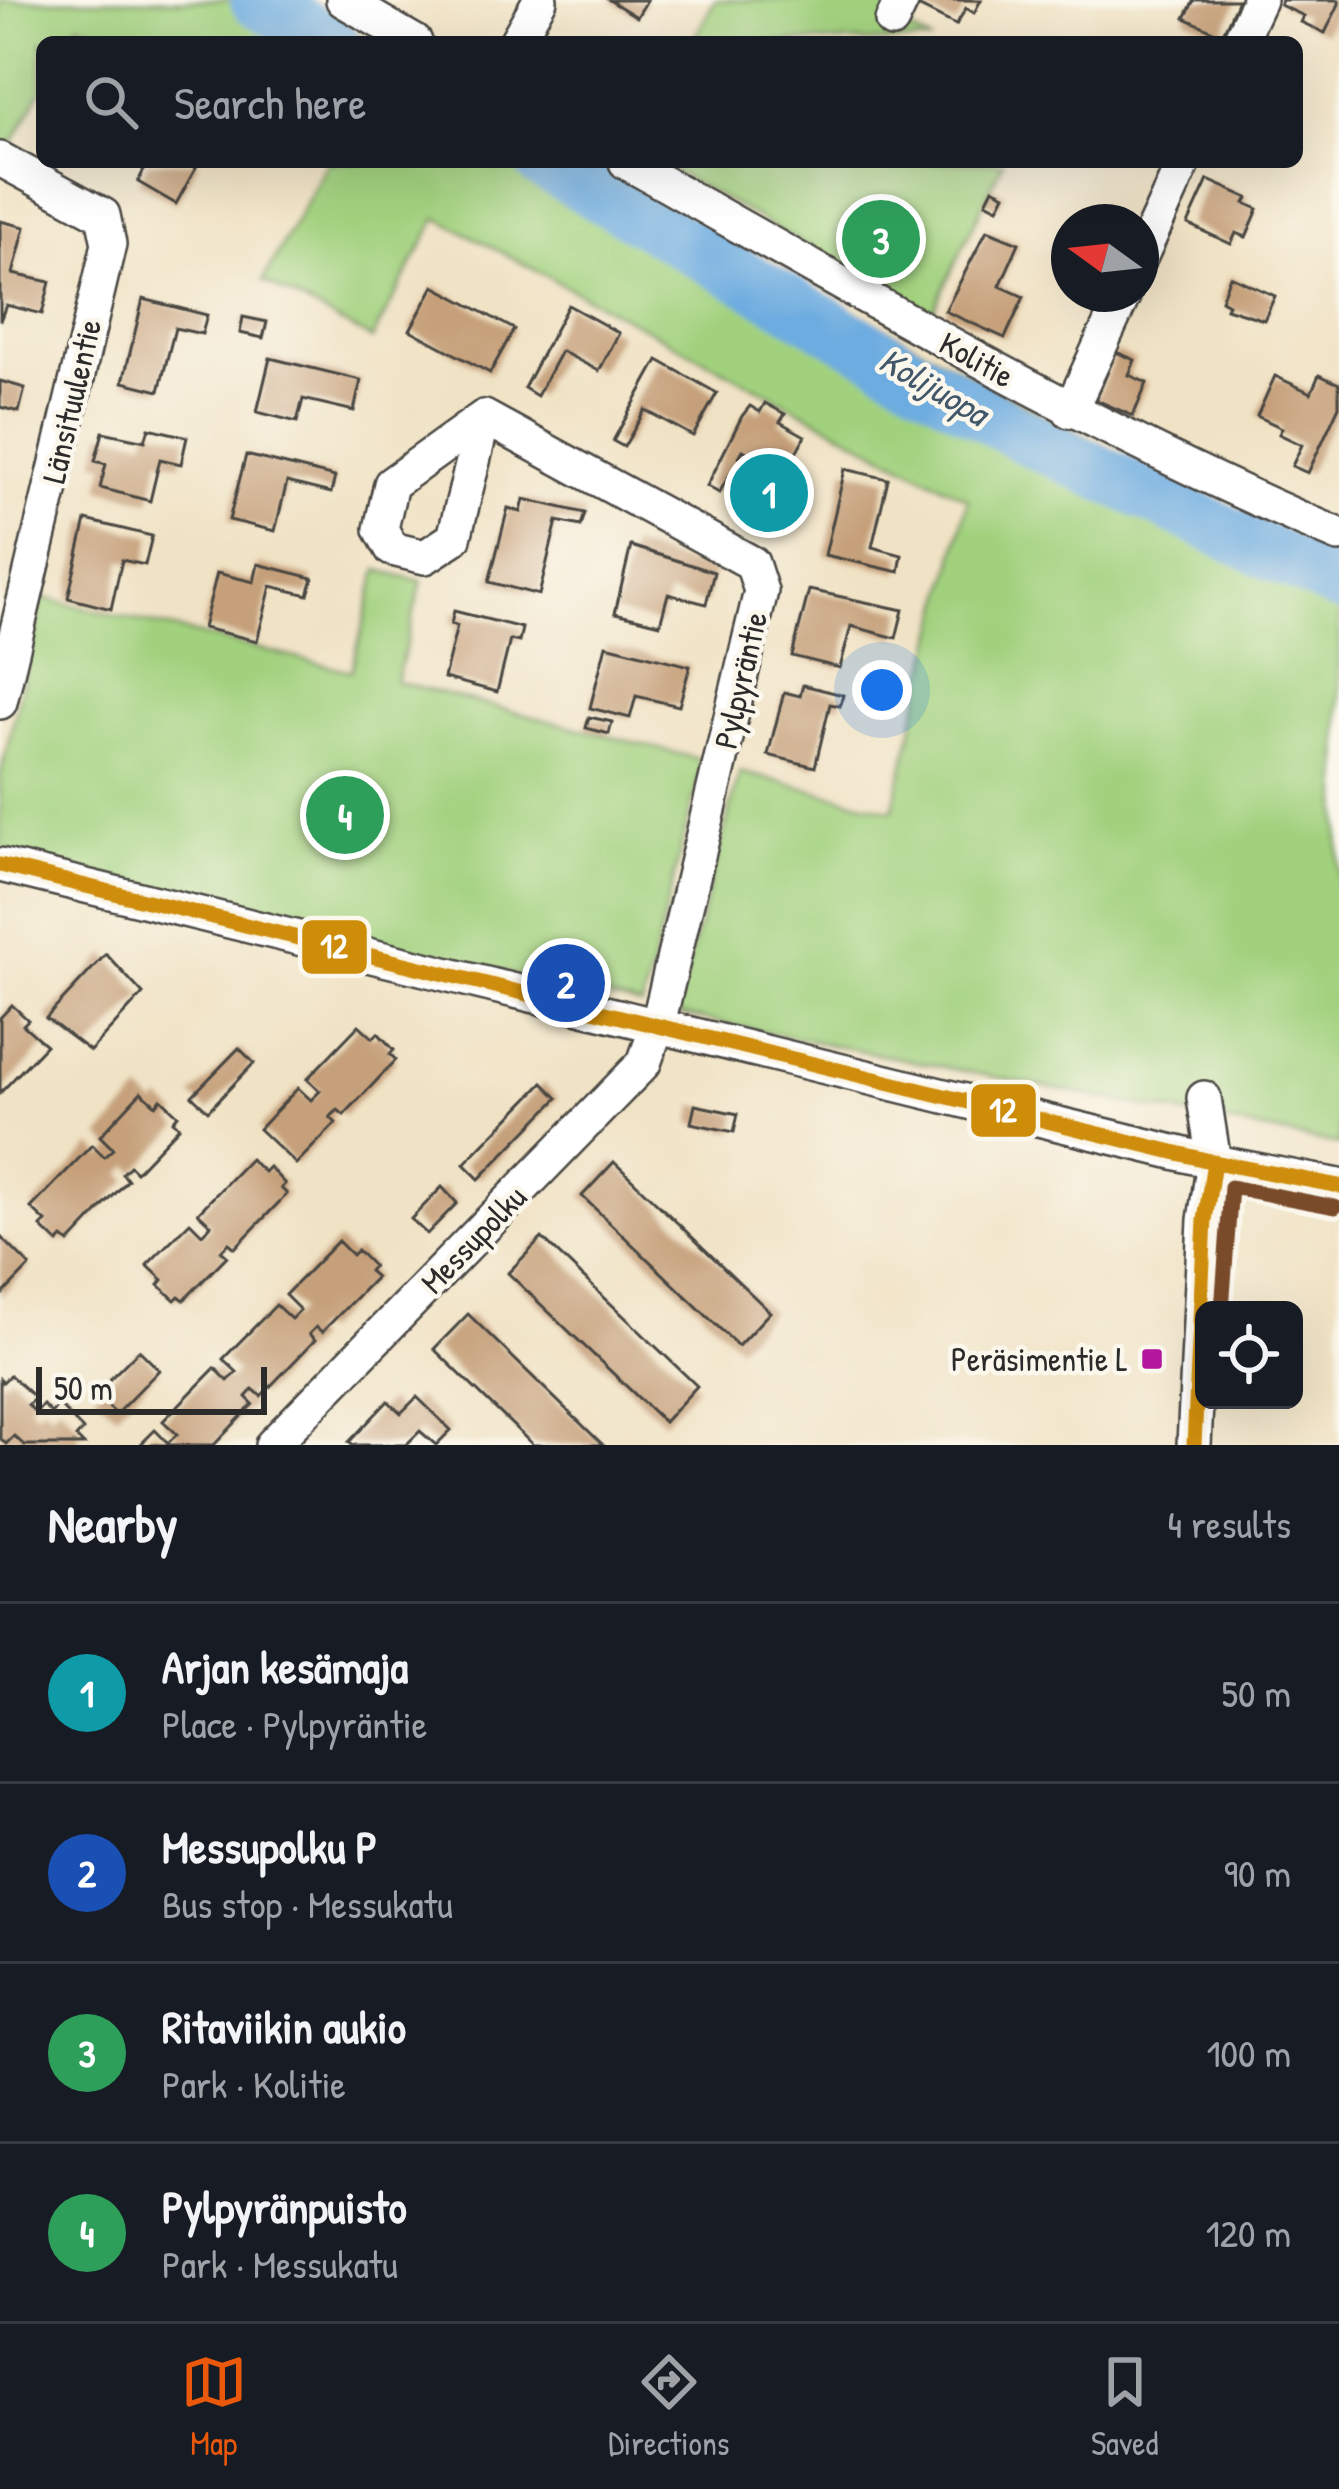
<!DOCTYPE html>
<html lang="en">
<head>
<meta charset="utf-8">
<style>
  :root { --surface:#171b24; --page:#20242c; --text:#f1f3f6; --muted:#9ea1a6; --line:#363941; --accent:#ea580c }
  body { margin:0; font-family:"Patrick Hand",sans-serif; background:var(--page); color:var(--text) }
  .controls { position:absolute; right:36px; bottom:36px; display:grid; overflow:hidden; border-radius:18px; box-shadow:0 12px 48px #0002 }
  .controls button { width:108px; height:108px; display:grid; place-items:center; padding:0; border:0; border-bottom:3px solid var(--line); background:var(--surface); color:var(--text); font:60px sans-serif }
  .compass { position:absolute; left:1051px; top:204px; width:108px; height:108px; border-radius:50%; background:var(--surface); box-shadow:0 12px 48px #0002; rotate:285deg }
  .scale { position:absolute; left:36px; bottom:30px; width:231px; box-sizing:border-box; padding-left:12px; border:6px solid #2b2b2b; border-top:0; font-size:33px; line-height:42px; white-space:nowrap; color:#2b2b2b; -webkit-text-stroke:9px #fbf7ec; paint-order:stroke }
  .you { position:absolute; left:882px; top:690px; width:42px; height:42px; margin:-30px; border:9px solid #fff; border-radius:50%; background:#1a73e8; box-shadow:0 0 0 18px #1a73e833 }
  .badge { display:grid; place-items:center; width:78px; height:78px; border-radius:50%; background:var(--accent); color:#fff; font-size:39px; font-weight:700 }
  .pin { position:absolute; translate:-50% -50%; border:6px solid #fff; box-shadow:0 3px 12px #0006 }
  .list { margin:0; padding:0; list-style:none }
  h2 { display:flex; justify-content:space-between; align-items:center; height:156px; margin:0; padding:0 48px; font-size:51px }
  h2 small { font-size:39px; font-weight:400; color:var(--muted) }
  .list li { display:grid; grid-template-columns:78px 1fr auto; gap:36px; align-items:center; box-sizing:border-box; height:180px; padding:0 48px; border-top:3px solid var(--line) }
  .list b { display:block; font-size:45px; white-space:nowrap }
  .list p { margin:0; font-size:39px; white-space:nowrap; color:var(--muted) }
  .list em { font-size:39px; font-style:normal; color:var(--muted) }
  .icon { flex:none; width:66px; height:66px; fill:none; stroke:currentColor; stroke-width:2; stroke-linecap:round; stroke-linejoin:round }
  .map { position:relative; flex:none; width:1339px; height:1445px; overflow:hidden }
  .search { position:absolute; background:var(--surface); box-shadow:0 12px 48px #0002; left:36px; right:36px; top:36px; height:132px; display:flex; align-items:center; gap:30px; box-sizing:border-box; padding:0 42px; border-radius:18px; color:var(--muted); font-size:45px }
  .sheet { height:876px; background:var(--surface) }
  nav { display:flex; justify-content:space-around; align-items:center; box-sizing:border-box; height:168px; border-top:3px solid var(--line); background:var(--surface); font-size:33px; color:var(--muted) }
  nav a { display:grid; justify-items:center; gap:6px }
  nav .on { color:var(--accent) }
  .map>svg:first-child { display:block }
</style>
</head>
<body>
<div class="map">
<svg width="1339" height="1445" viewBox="0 0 1339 1445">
  <rect width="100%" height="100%" fill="#fbf7ec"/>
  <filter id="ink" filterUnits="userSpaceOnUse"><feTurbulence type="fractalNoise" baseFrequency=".00833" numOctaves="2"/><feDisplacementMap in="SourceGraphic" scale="24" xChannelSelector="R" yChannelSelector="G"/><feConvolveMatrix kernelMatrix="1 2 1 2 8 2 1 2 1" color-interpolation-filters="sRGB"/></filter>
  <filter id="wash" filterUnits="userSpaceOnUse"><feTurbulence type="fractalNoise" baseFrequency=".004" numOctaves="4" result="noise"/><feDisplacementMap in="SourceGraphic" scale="48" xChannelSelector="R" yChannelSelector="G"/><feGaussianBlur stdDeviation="2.7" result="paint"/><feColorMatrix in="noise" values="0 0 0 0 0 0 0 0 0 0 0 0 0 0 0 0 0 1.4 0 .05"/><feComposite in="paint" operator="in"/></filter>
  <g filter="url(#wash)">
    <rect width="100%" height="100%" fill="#f0e2c4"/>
    <!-- green -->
    <g fill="#a2d17e" stroke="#667e54" stroke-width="3">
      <polygon points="0,0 299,0 373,42 114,42 79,23 68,42 42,42 42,89 11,146 0,140"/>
      <polygon points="715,0 889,0 906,28 932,42 692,42"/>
      <polygon points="328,162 584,162 1046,416 1231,510 1339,557 1339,1145 675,1014 740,772 893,810 968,499 437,218 372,339 263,281"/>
      <polygon points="657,162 1003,162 931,315"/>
      <polygon points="378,570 422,581 396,682 703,760 642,1006 0,852 0,777 43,598 351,671"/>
    </g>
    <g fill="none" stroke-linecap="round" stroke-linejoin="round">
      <!-- river -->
      <g stroke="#6dace0" stroke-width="54">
        <polyline points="257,0 331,42"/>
        <polyline points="542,162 1025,437 1339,585"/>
      </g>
    </g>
    <g id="blocks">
      <!-- building -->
      <g fill="#c6a07a">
        <polygon points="609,0 647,0 637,17"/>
        <polygon points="921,0 981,0 974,13 966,8 956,25 918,6"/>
        <polygon points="1194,0 1238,0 1222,35 1185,18"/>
        <polygon points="1282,0 1339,0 1339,4 1325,33 1301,22 1304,16 1280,5"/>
        <polygon points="148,162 199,162 176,204 138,182"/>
        <polygon points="1208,180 1248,198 1245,203 1258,209 1246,237 1236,233 1231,244 1188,224"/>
        <polygon points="993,188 1005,194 998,208 986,202"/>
        <polygon points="0,221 25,227 13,274 50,282 42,314 6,305 0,321"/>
        <polygon points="987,230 1019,243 1000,286 1024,297 1005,338 945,311"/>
        <polygon points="1230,276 1275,296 1264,320 1226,308 1228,304 1221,300"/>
        <polygon points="434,286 514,329 490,373 410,330"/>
        <polygon points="143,299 207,315 202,334 175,328 159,391 123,382"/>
        <polygon points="568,305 619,333 599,371 561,351 537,396 524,388"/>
        <polygon points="243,317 267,322 263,338 240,333"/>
        <polygon points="1116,352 1135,360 1129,375 1147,383 1133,416 1096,400"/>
        <polygon points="270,358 361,380 354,411 303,399 297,422 257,412"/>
        <polygon points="658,360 717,393 693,436 645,410 624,447 613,441"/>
        <polygon points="1319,375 1339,384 1339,406 1308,473 1292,466 1302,445 1279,434 1282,428 1257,416 1275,376 1311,393"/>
        <polygon points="0,381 25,388 19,412 0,407"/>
        <polygon points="765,403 785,414 780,422 805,436 785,473 743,450 739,457 746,461 739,475 732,471 719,493 707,486 742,416 750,406 760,412"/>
        <polygon points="149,428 187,437 181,464 160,459 150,501 100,488 106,464 95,461 103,432 145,441"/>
        <polygon points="246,455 335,477 331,493 287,482 275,531 229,520"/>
        <polygon points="845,469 888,479 872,547 902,555 899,572 825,555"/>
        <polygon points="763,479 784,491 775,507 754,495"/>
        <polygon points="524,499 585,513 581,526 557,521 539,595 489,582 508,508 521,512"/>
        <polygon points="86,520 152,536 145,565 122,560 111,609 68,598"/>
        <polygon points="631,546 714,572 706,604 668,594 660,624 615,613"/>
        <polygon points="258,564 313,578 308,595 271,586 257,641 203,628 217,573 254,582"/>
        <polygon points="809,590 903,610 896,638 851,626 840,668 792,656"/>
        <polygon points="454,611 522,628 519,642 510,640 497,692 444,678 457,626 451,624"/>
        <polygon points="606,645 690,666 679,706 636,696 630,718 590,708"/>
        <polygon points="803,685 843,695 840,706 830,704 815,767 768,755 784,692 800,696"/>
        <polygon points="589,717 612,722 609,734 586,728"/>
        <polygon points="106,954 143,994 90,1051 46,1018"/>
        <polygon points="12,1005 28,1020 23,1025 46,1045 0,1093 0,1018"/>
        <polygon points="359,1025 373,1038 378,1033 394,1050 390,1054 396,1060 344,1115 338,1110 330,1117 336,1123 296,1164 259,1129 298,1088 311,1100 320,1091 307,1079"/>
        <polygon points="239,1048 254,1063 208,1111 192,1096"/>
        <polygon points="543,1083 558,1098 479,1179 464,1164"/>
        <polygon points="141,1092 156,1105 161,1099 178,1115 173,1121 179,1127 136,1172 130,1166 122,1174 128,1180 69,1243 63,1238 58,1243 41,1227 46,1222 31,1208 92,1145 104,1157 113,1149 100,1136"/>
        <polygon points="695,1105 738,1114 734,1132 691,1123"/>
        <polygon points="250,1159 264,1172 269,1167 285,1184 281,1188 287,1194 235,1248 229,1243 221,1251 227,1256 184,1300 179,1296 175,1300 159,1285 163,1280 147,1265 190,1222 202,1234 211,1225 198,1213"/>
        <polygon points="614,1162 770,1312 738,1346 582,1196"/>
        <polygon points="442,1187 457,1203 427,1234 411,1219"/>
        <polygon points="0,1236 30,1266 0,1297"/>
        <polygon points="542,1238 697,1386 664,1422 508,1273"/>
        <polygon points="338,1241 352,1255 357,1250 373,1266 369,1271 376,1277 322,1332 316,1327 309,1334 315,1340 261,1396 253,1389 246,1397 253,1404 214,1445 140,1445 155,1430 168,1443 177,1434 163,1421 215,1368 228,1381 237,1372 223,1359 276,1305 291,1319 300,1310 285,1295"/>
        <polygon points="468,1314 603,1445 533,1445 434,1349"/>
        <polygon points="139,1350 159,1370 116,1414 95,1394"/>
        <polygon points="10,1375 35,1398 28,1405 36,1413 43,1405 51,1413 59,1405 83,1430 76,1437 84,1445 24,1445 14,1436 6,1444 0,1438 0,1379 3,1382"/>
        <polygon points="417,1397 451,1430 436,1445 420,1431 406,1445 352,1445 349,1442 388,1401 401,1413"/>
      </g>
    </g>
  </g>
  <g filter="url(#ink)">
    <use href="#blocks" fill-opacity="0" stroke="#494642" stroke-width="3"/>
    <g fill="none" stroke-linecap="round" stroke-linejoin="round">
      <!-- minor casing -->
      <g stroke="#494642" stroke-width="38">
        <g id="minor">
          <polyline points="343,0 415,42"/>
          <polyline points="892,21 902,0"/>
          <polyline points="516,42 540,0"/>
          <polyline points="1239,42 1259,0"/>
          <polyline points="0,159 103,215 109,244 0,702"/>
          <path d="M 626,162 C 860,293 1091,431 1339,535"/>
          <polyline points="1141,256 1184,162"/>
          <polyline points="1070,411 1124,294"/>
          <polyline points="0,865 1214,1162 1339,1186"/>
          <polyline points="272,1445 644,1063 658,1024 761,591 752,563 484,417 391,484 381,529 392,549 425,557 454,538 484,417"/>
          <polyline points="1194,1445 1205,1220 1214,1162 1204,1098"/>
        </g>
      </g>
      <!-- minor -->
      <use href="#minor" stroke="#fff" stroke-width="33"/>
      <!-- bus-1 casing -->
      <g stroke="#fbf7ec" stroke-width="24">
        <g id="bus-1">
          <polyline points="0,865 1214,1162 1339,1186"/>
          <polyline points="1194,1445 1205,1220 1214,1162"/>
        </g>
      </g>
      <!-- bus-2 casing -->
      <g stroke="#fbf7ec" stroke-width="24">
        <polyline id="bus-2" points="1222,1310 1231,1187 1335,1207"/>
      </g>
      <!-- bus-1 -->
      <use href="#bus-1" stroke="#ce8d09" stroke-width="15"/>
      <!-- bus-2 -->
      <use href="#bus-2" stroke="#7a4b2a" stroke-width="15"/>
    </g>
  </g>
  <!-- markers -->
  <rect fill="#b5179e" stroke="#fbf7ec" stroke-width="4.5" x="1140" y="1347" width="24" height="24" rx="6"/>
  <g text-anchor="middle" stroke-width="9" stroke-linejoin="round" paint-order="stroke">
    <!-- street labels -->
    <g font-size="33" fill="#2b2b2b" stroke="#fbf7ec">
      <text transform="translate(977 359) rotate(29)" y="12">Kolitie</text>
      <text transform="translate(71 401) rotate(-77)" y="12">Länsituulentie</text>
      <text transform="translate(740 680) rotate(-77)" y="12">Pylpyräntie</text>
      <text transform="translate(473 1239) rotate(-46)" y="12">Messupolku</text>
    </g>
    <!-- poi labels -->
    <g font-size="33" fill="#2b2b2b" stroke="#fbf7ec" text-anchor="end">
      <text x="1128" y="1371">Peräsimentie L</text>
    </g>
    <!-- water labels -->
    <g font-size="36" font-style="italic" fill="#42586a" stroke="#fbf7ec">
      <text transform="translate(934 386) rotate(30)" y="13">Kolijuopa</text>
    </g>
  </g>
  <g stroke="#fbf7ec" stroke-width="4.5">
    <rect x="300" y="918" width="69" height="58" rx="12" fill="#ce8d09"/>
    <rect x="969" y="1082" width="69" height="57" rx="12" fill="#ce8d09"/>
  </g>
  <g font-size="33" text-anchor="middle" font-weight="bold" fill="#fff">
    <text x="334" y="958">12</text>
    <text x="1003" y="1122">12</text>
  </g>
</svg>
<div class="controls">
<button><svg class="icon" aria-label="locate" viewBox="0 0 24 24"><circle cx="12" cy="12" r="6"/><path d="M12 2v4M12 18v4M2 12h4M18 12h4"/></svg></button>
</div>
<svg class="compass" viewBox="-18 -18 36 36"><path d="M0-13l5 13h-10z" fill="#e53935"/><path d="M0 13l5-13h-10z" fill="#9ea1a6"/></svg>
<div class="scale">50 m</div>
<div class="you"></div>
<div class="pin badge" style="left:769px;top:493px;background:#0f9aa8">1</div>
<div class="pin badge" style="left:566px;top:983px;background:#1a4fb4">2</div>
<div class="pin badge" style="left:881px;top:239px;background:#2e9e5b">3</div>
<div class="pin badge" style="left:345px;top:815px;background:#2e9e5b">4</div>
<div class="search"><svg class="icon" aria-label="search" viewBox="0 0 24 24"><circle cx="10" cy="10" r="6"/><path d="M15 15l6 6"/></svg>Search here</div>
</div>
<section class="sheet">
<h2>Nearby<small>4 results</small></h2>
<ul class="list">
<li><span class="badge" style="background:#0f9aa8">1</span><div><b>Arjan kesämaja</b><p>Place · Pylpyräntie</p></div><em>50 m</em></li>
<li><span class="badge" style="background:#1a4fb4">2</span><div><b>Messupolku P</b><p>Bus stop · Messukatu</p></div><em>90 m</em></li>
<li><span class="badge" style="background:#2e9e5b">3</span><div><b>Ritaviikin aukio</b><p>Park · Kolitie</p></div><em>100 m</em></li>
<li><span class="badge" style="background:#2e9e5b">4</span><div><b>Pylpyränpuisto</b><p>Park · Messukatu</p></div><em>120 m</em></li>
</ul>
</section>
<nav>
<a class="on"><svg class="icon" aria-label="map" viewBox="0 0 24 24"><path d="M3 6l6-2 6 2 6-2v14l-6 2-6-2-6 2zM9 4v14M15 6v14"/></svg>Map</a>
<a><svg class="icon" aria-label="directions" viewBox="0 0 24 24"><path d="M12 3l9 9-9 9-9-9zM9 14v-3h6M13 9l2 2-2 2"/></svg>Directions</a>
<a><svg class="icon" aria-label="saved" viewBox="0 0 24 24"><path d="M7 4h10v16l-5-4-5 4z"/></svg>Saved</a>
</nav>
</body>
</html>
